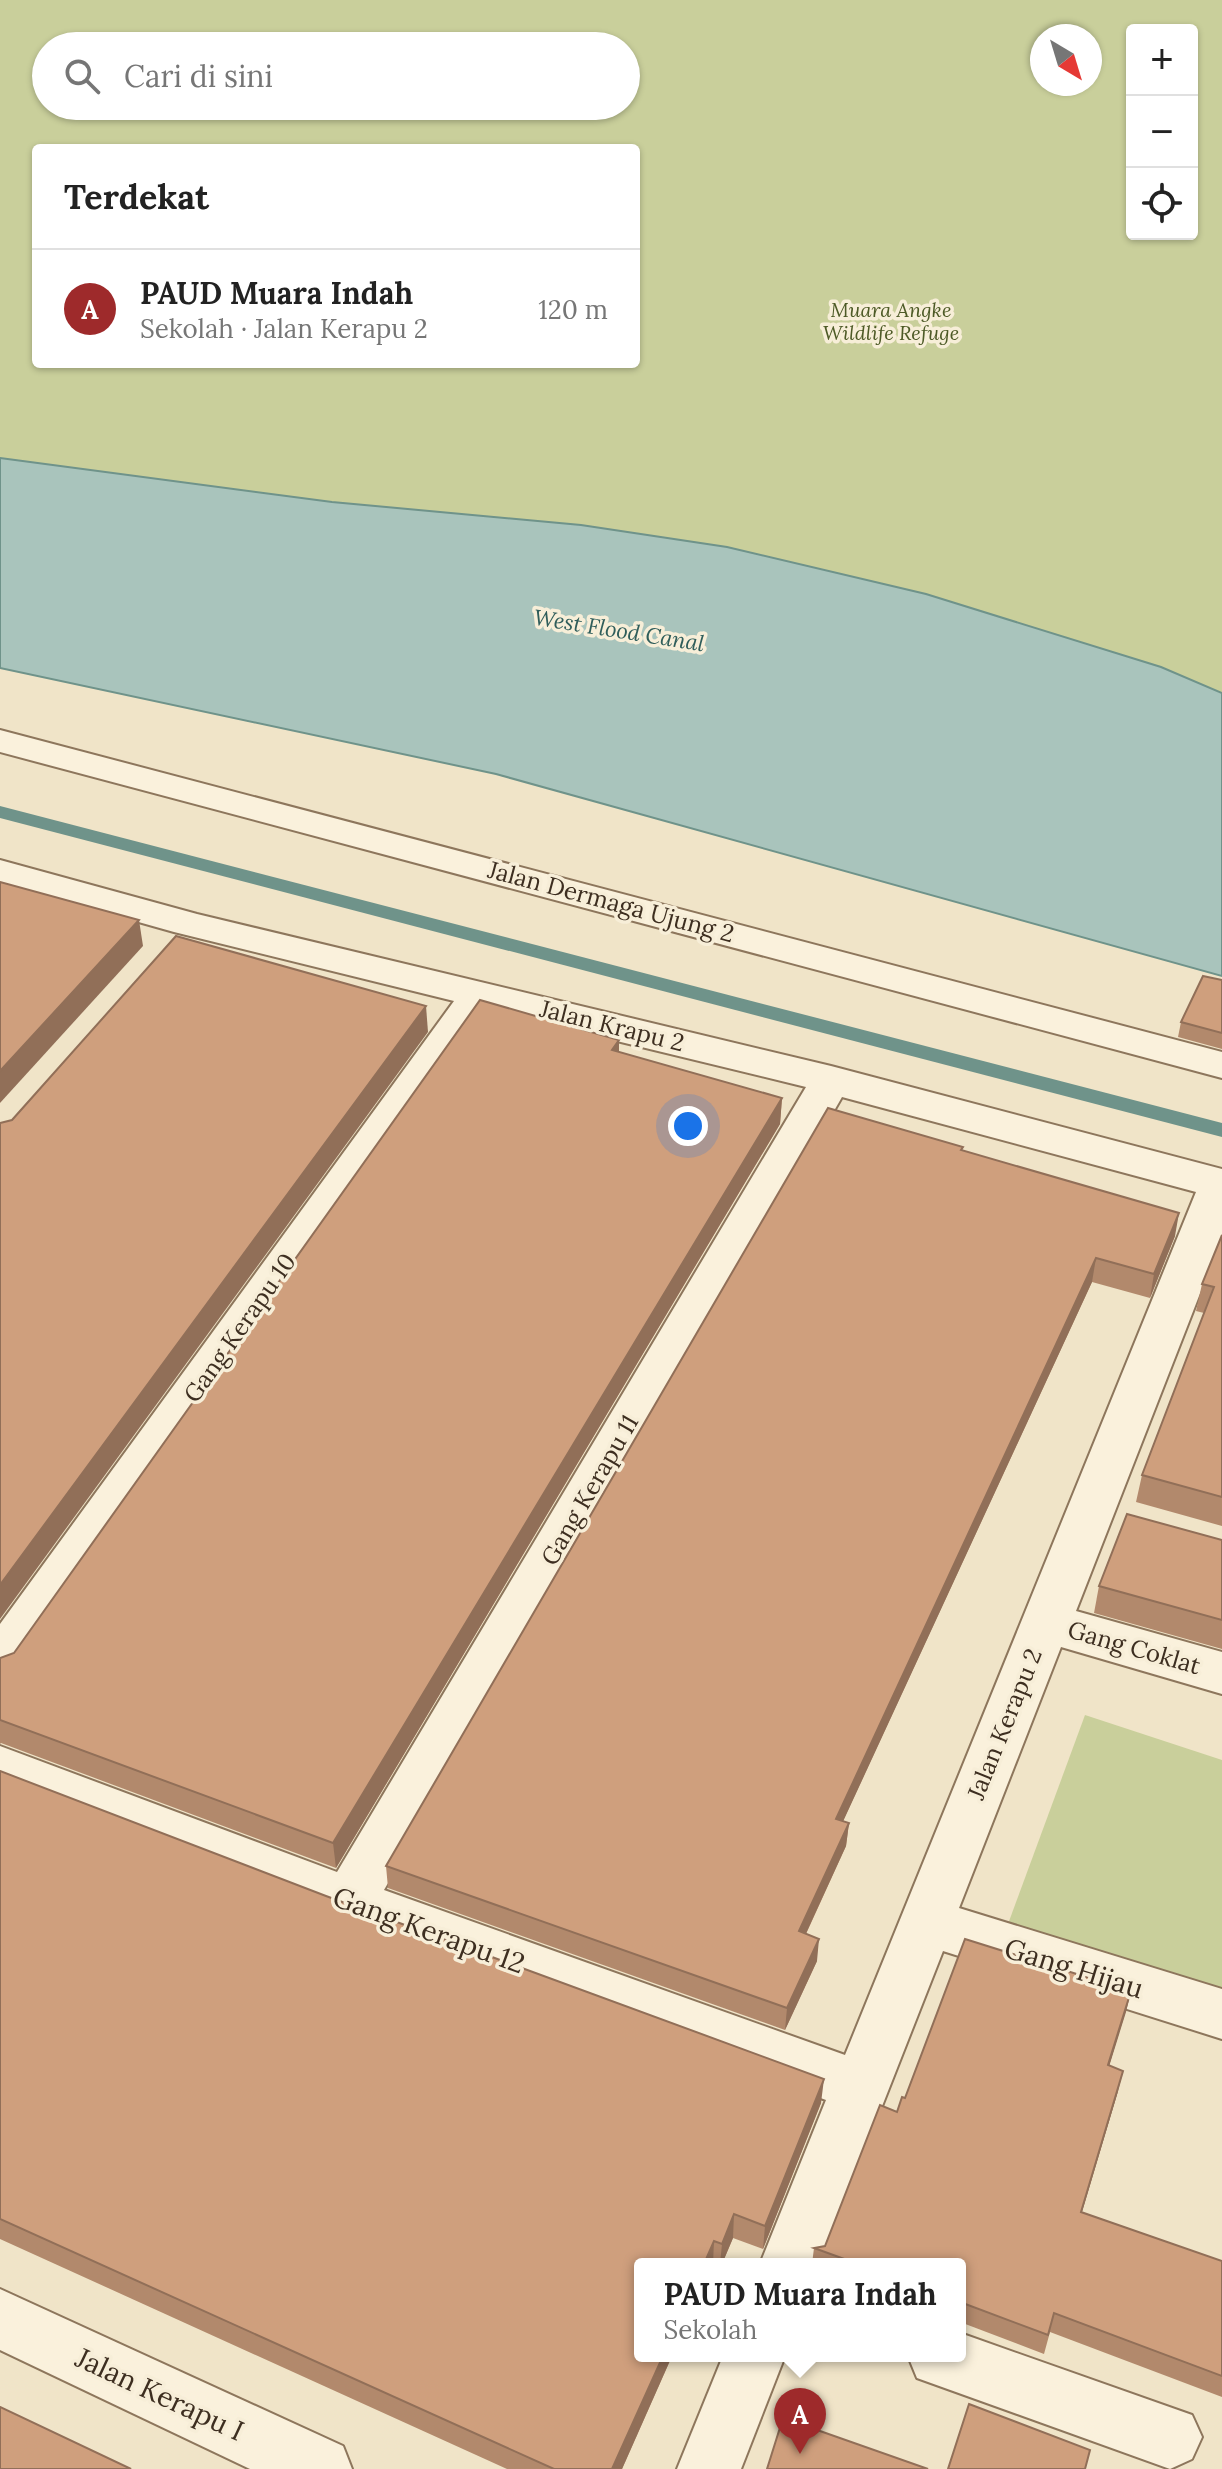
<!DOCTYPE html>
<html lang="id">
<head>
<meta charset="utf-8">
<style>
  :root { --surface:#fff; --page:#f2f2f2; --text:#222; --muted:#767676; --line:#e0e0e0; --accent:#9e2a2b }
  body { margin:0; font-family:Lora,serif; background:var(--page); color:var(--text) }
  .controls { position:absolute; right:24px; top:24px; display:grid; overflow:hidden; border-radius:8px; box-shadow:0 2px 6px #0004 }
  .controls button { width:72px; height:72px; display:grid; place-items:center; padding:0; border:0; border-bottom:2px solid var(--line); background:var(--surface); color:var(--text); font:40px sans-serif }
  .compass { position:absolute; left:1030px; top:24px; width:72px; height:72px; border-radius:50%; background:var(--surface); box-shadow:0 2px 6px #0004; rotate:142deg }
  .you { position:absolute; left:688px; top:1126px; width:28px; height:28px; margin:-20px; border:6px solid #fff; border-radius:50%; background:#1a73e8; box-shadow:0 0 0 12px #1a73e833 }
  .badge { display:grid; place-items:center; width:52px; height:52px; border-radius:50%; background:var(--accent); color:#fff; font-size:26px; font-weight:700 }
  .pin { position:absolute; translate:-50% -66px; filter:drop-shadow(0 2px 4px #0008) }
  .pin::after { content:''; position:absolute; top:42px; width:28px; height:24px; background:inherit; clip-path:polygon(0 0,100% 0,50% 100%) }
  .popup { position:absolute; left:634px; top:2258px; width:332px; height:104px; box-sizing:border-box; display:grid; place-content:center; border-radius:8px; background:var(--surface); filter:drop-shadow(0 2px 6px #0005); font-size:26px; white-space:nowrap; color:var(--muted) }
  .popup b { font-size:30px; color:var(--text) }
  .popup::after { content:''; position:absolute; left:50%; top:100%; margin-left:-16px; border:16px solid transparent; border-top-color:var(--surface) }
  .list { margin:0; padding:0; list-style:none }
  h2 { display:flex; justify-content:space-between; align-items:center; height:104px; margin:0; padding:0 32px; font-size:34px }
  h2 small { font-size:26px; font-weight:400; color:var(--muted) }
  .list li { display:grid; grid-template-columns:52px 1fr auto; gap:24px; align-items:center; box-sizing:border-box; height:120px; padding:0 32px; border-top:2px solid var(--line) }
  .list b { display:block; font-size:30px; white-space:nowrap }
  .list p { margin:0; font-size:26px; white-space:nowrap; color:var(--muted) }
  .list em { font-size:26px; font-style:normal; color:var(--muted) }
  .icon { flex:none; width:44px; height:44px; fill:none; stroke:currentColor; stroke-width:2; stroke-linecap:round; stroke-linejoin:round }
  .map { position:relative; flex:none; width:1222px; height:2469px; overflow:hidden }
  .search { position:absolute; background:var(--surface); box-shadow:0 2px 6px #0004; left:32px; top:32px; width:608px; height:88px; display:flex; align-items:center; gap:20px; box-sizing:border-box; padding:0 28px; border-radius:44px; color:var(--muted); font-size:30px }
  .panel { position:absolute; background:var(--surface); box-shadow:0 2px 6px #0004; left:32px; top:144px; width:608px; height:224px; border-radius:8px }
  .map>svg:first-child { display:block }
</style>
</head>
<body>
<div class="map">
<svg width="1222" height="2469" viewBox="0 0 1222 2469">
  <rect width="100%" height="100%" fill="#f0e4c8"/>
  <!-- green -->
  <g fill="#c9cf9b" fill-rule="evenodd">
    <path d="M 0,0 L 1222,0 L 1222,693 L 1161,667 L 926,594 L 727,547 L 581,525 L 332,502 L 0,458 ZM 1132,30 L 1192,30 L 1192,234 L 1132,234 ZM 1042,36 L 1090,36 L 1090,84 L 1042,84 ZM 46,46 L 626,46 L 626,106 L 46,106 ZM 36,148 L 636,148 L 636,364 L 36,364 Z"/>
    <polygon points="1085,1715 1222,1760 1222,1990 1008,1924"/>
  </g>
  <!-- water -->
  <polygon fill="#a9c4bc" stroke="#6f938a" stroke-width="2" points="0,458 332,502 581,525 727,547 926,594 1161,667 1222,693 1222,976 496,774 0,668"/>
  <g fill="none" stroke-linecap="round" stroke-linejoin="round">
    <!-- stream -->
    <polygon fill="#6f938a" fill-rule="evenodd" points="0,806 1222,1123 1222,1137 0,818"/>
    <!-- minor casing -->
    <g stroke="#8d765c" stroke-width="4">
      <g id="minor">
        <polygon points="0,730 1222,1052 1222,1078 0,752"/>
        <path d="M 0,860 L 197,914 L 831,1066 L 1222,1169 L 1222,1237 L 1076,1611 L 1222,1652 L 1222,1694 L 1061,1647 L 959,1908 L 1222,1989 L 1222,2039 L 943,1951 L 820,2264 L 760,2264 L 826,2100 L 330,1918 L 0,1791 L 0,1746 L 337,1872 L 806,1087 L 489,1010 L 18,1677 L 0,1683 L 0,1624 L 454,1001 L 174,932 L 0,883 ZM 842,1097 L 1196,1192 L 845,2055 L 384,1890 Z"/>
        <polygon points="0,2289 343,2446 352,2469 250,2469 0,2350"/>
        <polygon points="960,2333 1192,2415 1202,2437 1192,2459 1170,2469 917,2378 908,2356 960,2356"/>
        <polygon points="723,2356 785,2356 741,2469 677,2469"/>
      </g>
    </g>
    <!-- minor -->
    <use href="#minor" fill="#faf1dc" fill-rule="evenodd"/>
  </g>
  <!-- wall -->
  <g fill="#b2896c">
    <polygon points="1222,980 1222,1049 1178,1037 1181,1022"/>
    <polygon points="619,1040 619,1052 782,1098 780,1124 336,1868 1,1743 0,1744 0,1658 14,1653"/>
    <polygon points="962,1151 1175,1236 1150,1298 1092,1282 843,1821 849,1823 846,1846 806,1934 817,1961 785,2030 388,1888 386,1866"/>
    <polygon points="1222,1235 1222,1526 1136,1502 1142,1475 1204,1313 1196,1311 1202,1284"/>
    <polygon points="1222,1540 1222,1649 1094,1613 1099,1586"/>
    <polygon points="0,1771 821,2103 763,2249 733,2238 722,2264 640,2264 672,2356 622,2469 507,2469 0,2239"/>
    <polygon points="1131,1991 1109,2066 1118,2091 1082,2212 1222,2261 1222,2397 1050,2332 1044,2354 960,2322 960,2264 812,2264 814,2248 825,2246 905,2098"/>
  </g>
  <!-- shaded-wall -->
  <g fill="#916f58">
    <polygon points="139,920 143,946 0,1103 0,1071"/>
    <polygon points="426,1006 428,1032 0,1619 0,1585"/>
    <polygon points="619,1040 619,1066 612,1050"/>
    <polygon points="782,1098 780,1124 336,1868 333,1843"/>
    <polygon points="1179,1213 1175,1236 1150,1298 1154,1274"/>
    <polygon points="1096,1258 1092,1282 834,1841 836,1819"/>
    <polygon points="849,1823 846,1846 797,1953 799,1931"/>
    <polygon points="819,1939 817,1961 785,2030 787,2008"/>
    <polygon points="1131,1991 1126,2012 1103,2086 1108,2065"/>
    <polygon points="1123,2071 1118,2091 1076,2231 1081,2212"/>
    <polygon points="824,2079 821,2103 763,2249 765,2226"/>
    <polygon points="734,2214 733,2238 722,2264 720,2264 722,2244"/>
    <polygon points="714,2241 713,2264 704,2264"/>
    <polygon points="663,2356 672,2356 622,2469 612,2469"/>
  </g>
  <!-- building -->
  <g fill="#cf9f7d" stroke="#916f58" stroke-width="2">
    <polygon points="0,882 139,920 0,1071"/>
    <polygon points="176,936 426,1006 0,1585 0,1123 12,1120"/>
    <polygon points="1203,976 1222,980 1222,1033 1181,1022"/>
    <polygon points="480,1000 619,1040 612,1050 782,1098 333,1843 0,1720 0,1658 14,1653"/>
    <polygon points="828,1108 963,1147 961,1150 1179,1213 1154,1274 1096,1258 836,1819 849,1823 799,1931 819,1939 787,2008 386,1866"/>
    <polygon points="1222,1235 1222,1497 1142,1475 1214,1287 1202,1284"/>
    <polygon points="1127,1514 1222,1540 1222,1620 1099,1586"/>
    <polygon points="0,1771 326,1896 824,2079 765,2226 734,2214 722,2244 714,2241 704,2264 640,2264 640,2356 663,2356 612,2469 554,2469 0,2219"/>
    <polygon points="965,1939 1131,1991 1108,2065 1123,2071 1081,2212 1222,2261 1222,2376 1054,2313 1048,2335 960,2302 960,2264 858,2264 814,2248 825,2246 880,2105 897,2112 902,2097 905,2098"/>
    <polygon points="969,2404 1090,2450 1085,2469 948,2469"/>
    <polygon points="0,2407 131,2469 0,2469"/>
    <polygon points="783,2418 928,2469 767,2469"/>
  </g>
  <g text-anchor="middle" stroke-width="7" stroke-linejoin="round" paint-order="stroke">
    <!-- far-park labels -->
    <g font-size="20" font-style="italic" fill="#4d5a26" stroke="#f7eed8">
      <text x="891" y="317">Muara Angke<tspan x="891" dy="23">Wildlife Refuge</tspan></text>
    </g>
    <!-- far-water labels -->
    <g font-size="22" font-style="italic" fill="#2f5d5a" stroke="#f7eed8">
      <text transform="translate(619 630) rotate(9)" y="8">West Flood Canal</text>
    </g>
    <!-- street labels -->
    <g font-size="24" fill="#3d2e20" stroke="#f7eed8">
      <text transform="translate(611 902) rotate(15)" y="8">Jalan Dermaga Ujung 2</text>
      <text transform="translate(612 1026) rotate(14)" y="8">Jalan Krapu 2</text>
      <text transform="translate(240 1328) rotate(-55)" y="8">Gang Kerapu 10</text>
      <text transform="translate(590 1490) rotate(-60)" y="8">Gang Kerapu 11</text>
      <text transform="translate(1134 1648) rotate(16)" y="8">Gang Coklat</text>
      <text transform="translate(1005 1724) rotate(-68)" y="8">Jalan Kerapu 2</text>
    </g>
    <!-- near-street labels -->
    <g font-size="28" fill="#3d2e20" stroke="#f7eed8">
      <text transform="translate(429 1930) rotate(20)" y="10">Gang Kerapu 12</text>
      <text transform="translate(1074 1968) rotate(17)" y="10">Gang Hijau</text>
      <text transform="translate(160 2394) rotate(25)" y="10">Jalan Kerapu I</text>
    </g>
  </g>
</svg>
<div class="controls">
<button>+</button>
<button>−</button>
<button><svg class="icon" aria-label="locate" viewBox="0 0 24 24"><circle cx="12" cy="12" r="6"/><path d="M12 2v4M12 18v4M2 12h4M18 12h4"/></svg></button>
</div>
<svg class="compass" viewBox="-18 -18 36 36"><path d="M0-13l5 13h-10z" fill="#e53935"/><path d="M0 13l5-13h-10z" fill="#767676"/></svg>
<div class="you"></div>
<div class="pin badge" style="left:800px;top:2454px">A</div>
<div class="popup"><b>PAUD Muara Indah</b>Sekolah</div>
<div class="search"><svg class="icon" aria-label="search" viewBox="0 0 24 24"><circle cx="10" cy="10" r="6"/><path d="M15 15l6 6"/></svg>Cari di sini</div>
<section class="panel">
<h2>Terdekat<small></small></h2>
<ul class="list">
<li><span class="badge">A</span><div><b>PAUD Muara Indah</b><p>Sekolah · Jalan Kerapu 2</p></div><em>120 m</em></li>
</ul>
</section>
</div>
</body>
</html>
